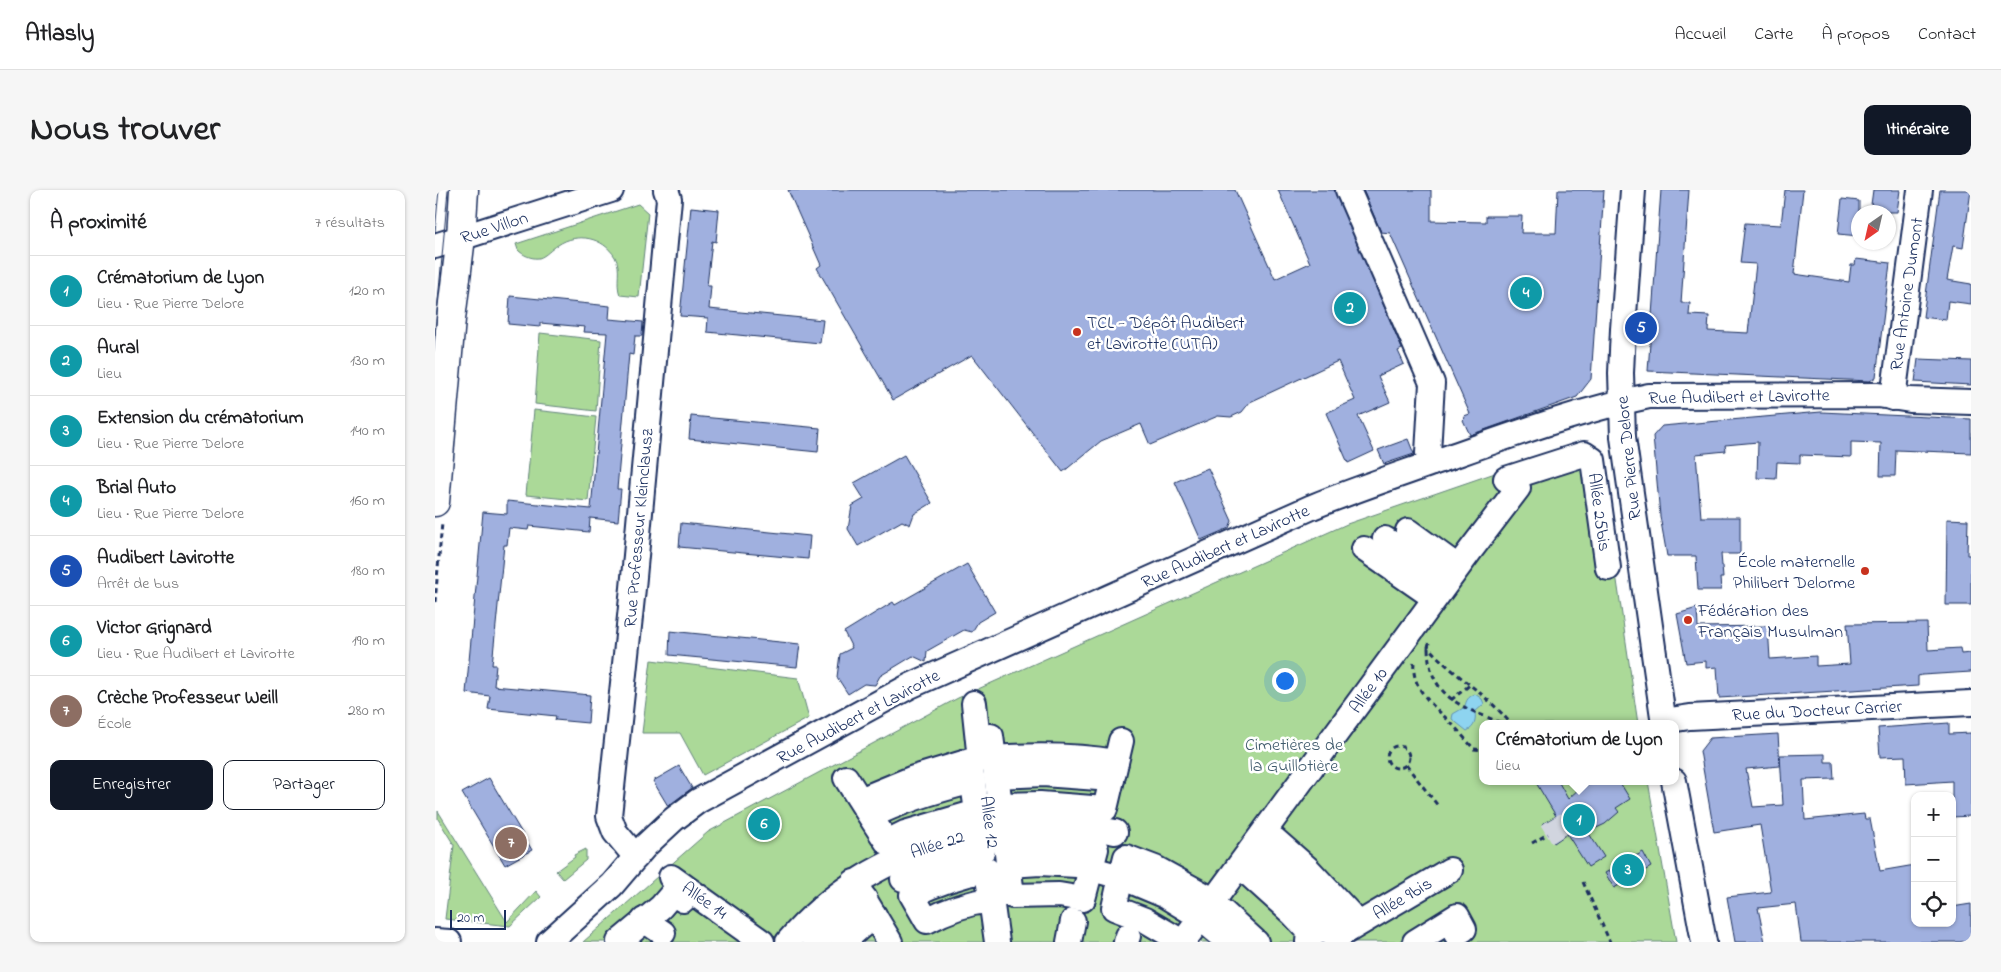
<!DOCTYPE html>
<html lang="fr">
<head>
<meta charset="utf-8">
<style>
  :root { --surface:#fff; --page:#f6f6f6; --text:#202124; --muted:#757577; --line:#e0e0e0; --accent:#111827 }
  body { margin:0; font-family:"Indie Flower",sans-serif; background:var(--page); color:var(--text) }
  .controls { position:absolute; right:15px; bottom:15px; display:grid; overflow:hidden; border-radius:10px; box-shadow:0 1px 4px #0004 }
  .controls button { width:45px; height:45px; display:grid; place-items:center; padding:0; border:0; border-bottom:1px solid var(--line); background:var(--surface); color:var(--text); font:25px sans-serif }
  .compass { position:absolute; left:1416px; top:15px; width:45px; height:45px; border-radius:50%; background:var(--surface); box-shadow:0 1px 4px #0004; rotate:214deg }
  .scale { position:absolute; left:15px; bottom:12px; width:56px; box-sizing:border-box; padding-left:5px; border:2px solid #1b2f5e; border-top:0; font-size:14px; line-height:18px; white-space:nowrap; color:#1b2f5e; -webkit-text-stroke:4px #fff; paint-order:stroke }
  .you { position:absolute; left:849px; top:490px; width:18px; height:18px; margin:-12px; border:4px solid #fff; border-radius:50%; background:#1a73e8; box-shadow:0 0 0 8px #1a73e833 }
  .badge { display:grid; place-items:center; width:32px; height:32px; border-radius:50%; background:var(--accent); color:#fff; font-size:16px; font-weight:700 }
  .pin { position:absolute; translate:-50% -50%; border:2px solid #fff; box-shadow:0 1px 5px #0006 }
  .popup { position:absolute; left:1044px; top:530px; width:200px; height:65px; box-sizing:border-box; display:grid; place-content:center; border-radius:10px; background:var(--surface); filter:drop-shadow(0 1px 4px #0005); font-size:16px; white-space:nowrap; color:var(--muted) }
  .popup b { font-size:19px; color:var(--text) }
  .popup::after { content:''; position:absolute; left:50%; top:100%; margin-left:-10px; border:10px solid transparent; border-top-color:var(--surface) }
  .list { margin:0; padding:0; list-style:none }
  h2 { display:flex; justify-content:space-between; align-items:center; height:65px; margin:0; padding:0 20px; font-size:21px }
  h2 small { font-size:16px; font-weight:400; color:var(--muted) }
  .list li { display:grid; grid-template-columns:32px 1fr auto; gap:15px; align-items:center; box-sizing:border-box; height:70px; padding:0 20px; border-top:1px solid var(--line) }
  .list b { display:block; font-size:19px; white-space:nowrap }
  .list p { margin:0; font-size:16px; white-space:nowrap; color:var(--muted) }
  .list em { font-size:16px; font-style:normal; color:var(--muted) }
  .actions { display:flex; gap:10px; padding:15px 20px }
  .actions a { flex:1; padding:11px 0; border:1px solid var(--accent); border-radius:10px; text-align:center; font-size:18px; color:var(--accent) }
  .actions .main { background:var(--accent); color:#fff }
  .icon { flex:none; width:28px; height:28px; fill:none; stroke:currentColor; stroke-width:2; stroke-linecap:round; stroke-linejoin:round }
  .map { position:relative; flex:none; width:1536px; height:752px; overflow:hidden; border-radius:10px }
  header { display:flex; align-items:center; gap:30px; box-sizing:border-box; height:70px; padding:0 25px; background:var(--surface); border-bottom:1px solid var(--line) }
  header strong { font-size:24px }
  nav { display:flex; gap:28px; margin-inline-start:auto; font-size:18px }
  .intro { display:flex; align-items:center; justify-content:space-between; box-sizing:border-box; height:120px; padding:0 30px }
  h1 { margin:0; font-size:35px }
  .button { padding:12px 22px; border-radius:10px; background:var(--accent); color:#fff; font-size:18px; font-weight:700 }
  main { display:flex; gap:30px; padding:0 30px }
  aside { flex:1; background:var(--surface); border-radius:10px; box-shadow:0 1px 4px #0004 }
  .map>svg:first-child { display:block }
</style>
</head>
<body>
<header>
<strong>Atlasly</strong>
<nav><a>Accueil</a><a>Carte</a><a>À propos</a><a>Contact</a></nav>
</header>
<div class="intro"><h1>Nous trouver</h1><a class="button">Itinéraire</a></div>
<main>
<aside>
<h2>À proximité<small>7 résultats</small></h2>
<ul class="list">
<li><span class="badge" style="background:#0f9aa8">1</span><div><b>Crématorium de Lyon</b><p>Lieu · Rue Pierre Delore</p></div><em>120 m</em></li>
<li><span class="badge" style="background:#0f9aa8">2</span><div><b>Aural</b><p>Lieu</p></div><em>130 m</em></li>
<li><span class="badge" style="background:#0f9aa8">3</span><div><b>Extension du crématorium</b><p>Lieu · Rue Pierre Delore</p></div><em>140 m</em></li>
<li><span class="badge" style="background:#0f9aa8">4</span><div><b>Brial Auto</b><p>Lieu · Rue Pierre Delore</p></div><em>160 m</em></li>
<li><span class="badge" style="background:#1a4fb4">5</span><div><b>Audibert Lavirotte</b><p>Arrêt de bus</p></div><em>180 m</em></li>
<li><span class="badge" style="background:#0f9aa8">6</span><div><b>Victor Grignard</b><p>Lieu · Rue Audibert et Lavirotte</p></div><em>190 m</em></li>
<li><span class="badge" style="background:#8d6e63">7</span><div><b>Crèche Professeur Weill</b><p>École</p></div><em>280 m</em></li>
</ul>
<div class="actions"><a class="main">Enregistrer</a><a>Partager</a></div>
</aside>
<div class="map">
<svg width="1536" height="752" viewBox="0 0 1536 752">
  <rect width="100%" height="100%" fill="#fff"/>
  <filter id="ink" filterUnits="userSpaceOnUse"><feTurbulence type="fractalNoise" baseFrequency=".02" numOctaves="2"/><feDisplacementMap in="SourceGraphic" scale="10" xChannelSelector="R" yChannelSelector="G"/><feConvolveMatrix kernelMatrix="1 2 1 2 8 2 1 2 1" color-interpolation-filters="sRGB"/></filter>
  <g filter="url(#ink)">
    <!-- green -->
    <g fill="#abd998" stroke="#63847b">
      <path d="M 203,14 L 213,23 L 204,107 L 185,105 C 180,92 187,79 180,67 C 168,47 142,42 123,55 C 116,59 111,66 104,68 C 96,69 88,65 83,60 L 81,54 Z"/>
      <polygon points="105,143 166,150 161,221 100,214"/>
      <polygon points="99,220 161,227 153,311 91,305"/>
      <polygon points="1150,252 1163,261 1203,534 1048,534 1048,591 1213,591 1241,752 148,752 273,642 523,508 912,334"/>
      <polygon points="216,470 363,488 374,528 268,585 245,543 207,543"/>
      <polygon points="3,621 72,732 101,701 106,707 75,736 10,729 19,655 3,629"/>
      <polygon points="151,659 151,670 128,689 121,681 140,667 139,665"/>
    </g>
    <!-- water -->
    <path fill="#8ed4f0" stroke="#6092b6" d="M 1040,504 L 1047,509 L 1049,514 L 1040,522 C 1041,531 1040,537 1032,541 L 1017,529 L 1018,524 L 1030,517 C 1031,510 1033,507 1040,504 Z"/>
    <!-- building -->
    <g fill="#a0b0df" stroke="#1b2f5e">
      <polygon points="353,0 800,0 840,89 875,73 843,0 900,0 967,159 963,161 969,174 943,186 955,212 923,226 939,261 913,273 891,223 920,210 903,171 815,212 807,222 796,227 783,226 715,255 706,234 666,251 628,282 537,165 458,210 382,78 386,75"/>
      <polygon points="928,0 996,0 996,31 1051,32 1051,26 1087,26 1086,43 1121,43 1123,0 1169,0 1156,189 1142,207 1035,245 1028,230 1030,228 1029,226 1035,224 955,43 946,42"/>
      <polygon points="1226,0 1254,0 1246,113 1255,113 1254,125 1274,126 1273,141 1313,143 1321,74 1305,73 1310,33 1346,35 1350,0 1368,0 1359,84 1414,92 1416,75 1420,75 1421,69 1455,73 1441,187 1435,191 1213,181"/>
      <polygon points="1438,0 1465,0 1462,22 1435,22"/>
      <polygon points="1505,0 1536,0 1528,58 1518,56 1512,90 1536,94 1536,114 1513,111 1511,130 1488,127"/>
      <polygon points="1407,9 1424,11 1424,46 1403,44"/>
      <polygon points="256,17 284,20 281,52 277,51 272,96 276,96 274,119 388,130 385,153 272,142 273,128 245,126"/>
      <polygon points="75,106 175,116 174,129 208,132 207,146 200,146 198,165 194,164 182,299 186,299 183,331 155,328 154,342 94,336 93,340 74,338 72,355 69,355 57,475 61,475 59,496 155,505 153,533 120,530 121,526 53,519 55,506 31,503 48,322 72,324 72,311 156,319 172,143 149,142 150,137 105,133 105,137 73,134"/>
      <polygon points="1483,169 1536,171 1536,195 1480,192"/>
      <polygon points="1386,222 1536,229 1536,263 1461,260 1460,286 1445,286 1446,253 1416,252 1416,267 1365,265 1365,273 1342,272 1341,289 1322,288 1323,252 1290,255 1291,261 1261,264 1266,327 1305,327 1305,364 1286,364 1288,388 1285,388 1286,400 1263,400 1261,366 1232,366 1225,326 1218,246 1227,236"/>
      <polygon points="256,226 385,238 383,262 254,249"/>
      <polygon points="973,249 979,264 949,274 943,260"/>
      <polygon points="469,265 497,313 479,324 475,335 467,331 423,356 413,339 417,316 429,309 419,293"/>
      <polygon points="773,278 797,331 794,338 766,350 740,292"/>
      <polygon points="1512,329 1533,330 1532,365 1536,365 1536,415 1511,415"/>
      <polygon points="246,333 375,346 373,369 244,357"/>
      <polygon points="532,374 560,422 543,432 537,442 529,440 492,461 491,472 478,466 445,486 440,495 429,494 413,504 402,487 405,464 417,458 409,442 458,412 460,415"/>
      <polygon points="1262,418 1263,437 1333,436 1335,469 1381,466 1381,476 1415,474 1412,434 1492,433 1493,460 1525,458 1526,464 1536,463 1536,482 1487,485 1483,486 1483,496 1284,508 1282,477 1271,478 1271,471 1251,473 1242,424"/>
      <polygon points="235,441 365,454 362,477 234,465"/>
      <polygon points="1514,533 1514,544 1536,543 1536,626 1517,627 1517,591 1471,594 1470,566 1445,567 1443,538"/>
      <polygon points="1343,544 1345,576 1311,579 1318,617 1348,615 1345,565 1390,564 1390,572 1398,572 1399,589 1368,590 1370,630 1429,624 1430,629 1435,629 1445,681 1480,675 1480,733 1517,733 1517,717 1536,714 1536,750 1525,752 1366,752 1361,714 1323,718 1330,752 1300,752 1292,707 1336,702 1325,635 1279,642 1265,561 1275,548"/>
      <polygon points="244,576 257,598 233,616 218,591"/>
      <polygon points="54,588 97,660 70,675 27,603"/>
      <polygon points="1100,591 1123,591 1133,609 1146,597 1161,591 1184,591 1195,609 1181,618 1184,622 1170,634 1153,642 1169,667 1153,677 1132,644 1119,653 1107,634 1121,626"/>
      <polygon points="1208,662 1216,677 1179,698 1170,683"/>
    </g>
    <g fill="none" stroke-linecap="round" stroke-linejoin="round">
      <!-- minor-tunnel -->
      <polyline stroke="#d1d5df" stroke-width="24" stroke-dasharray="24 12" stroke-linecap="butt" points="1116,629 1127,647"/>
      <!-- minor casing -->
      <g stroke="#1b2f5e" stroke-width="28">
        <g id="minor">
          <polyline points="913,0 997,193 993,263 997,273"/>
          <polyline points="1198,0 1188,139 1186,183 1188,247 1229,534"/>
          <polyline points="0,56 176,0"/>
          <polyline points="1458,208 1485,0"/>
          <polyline points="1071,289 1149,264 1158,270 1173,378"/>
          <polyline points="950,349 1002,385"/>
          <polyline points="929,359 991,402 1013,370 973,341"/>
          <polyline points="539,513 545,570"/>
          <polyline points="1228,531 1255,527 1536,513"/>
          <polyline points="556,546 565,615 605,614 670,619 686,551"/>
          <path d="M 559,568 C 600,565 640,565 681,572"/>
          <polyline points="561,586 608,584 677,589"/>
          <path d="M 411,588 C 425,610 438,631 452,652 L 470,643 L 542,622 L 535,571 L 476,589 L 425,610"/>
          <polyline points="1239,591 1269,752"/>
          <path d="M 436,626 C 468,610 502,600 538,591"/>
          <polygon points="612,654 640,655 661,659 648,709 624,705 577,706 571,655"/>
          <polyline points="201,667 180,642 174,626 198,398 234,9 231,0"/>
          <polyline points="826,668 860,697 895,734"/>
          <polyline points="573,675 605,673 642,675 686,687 679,718 710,730 739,747"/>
          <polyline points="236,687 327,752"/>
          <polyline points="468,689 499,675 548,660"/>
          <polyline points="419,692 455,752"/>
          <path d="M 555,710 C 533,713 512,720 492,731 L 477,705 C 501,693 525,685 552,680 L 562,752"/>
          <polyline points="787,721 821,752"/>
          <polyline points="757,722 729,705 686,687 691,667 720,678 769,705"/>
          <polyline points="209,730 228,743"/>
          <polyline points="775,736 794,752"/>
          <polyline points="900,748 1015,680"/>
          <polyline points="0,751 14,752"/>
          <path d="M 114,752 L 177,695 L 211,655 L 239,629 L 263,611 L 475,496 L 877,317 C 923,298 970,283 1017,266 C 1082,243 1146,220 1214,206 L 1443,205 L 1475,210 L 1536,212"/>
          <polyline points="184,752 226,717 238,703 248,710"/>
          <path d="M 353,752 C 397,700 450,670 515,649 C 528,645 542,640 555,637 C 596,629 640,634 680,642"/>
          <polyline points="380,752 396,736 430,709"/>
          <polyline points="408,752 439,725"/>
          <polyline points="634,752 638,731"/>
          <polyline points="691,752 693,746"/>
          <polyline points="748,752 1035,361 1083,298"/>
          <polyline points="873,752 874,741 857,723 815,685 840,650 872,678 914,723 874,747"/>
          <polyline points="980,752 1022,726 1029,739 1021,744"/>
        </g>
      </g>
      <!-- major casing -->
      <g stroke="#1b2f5e" stroke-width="31">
        <polyline id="major" points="0,312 16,129 26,47 29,0"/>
      </g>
      <!-- path -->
      <g stroke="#1b2f5e" stroke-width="3" stroke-dasharray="5 4" stroke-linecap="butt">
        <polyline points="0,412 7,333"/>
        <path d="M 994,453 L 993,457 C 1019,486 1051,503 1076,534"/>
        <path d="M 993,458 C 994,509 1030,518 1069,534"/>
        <path d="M 979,473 C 976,499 999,516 1015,532 C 1023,540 1031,550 1039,559 L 1048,560"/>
        <polyline points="1016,510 1036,494"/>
        <circle cx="963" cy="567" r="11"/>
        <polyline points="971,575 1004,617"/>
        <polyline points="1097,653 1113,644"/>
        <polyline points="1148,692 1175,752"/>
      </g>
      <!-- minor -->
      <use href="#minor" stroke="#fff" stroke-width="24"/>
      <!-- major -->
      <use href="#major" stroke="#fff" stroke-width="28"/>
      <!-- tram -->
      <g stroke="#1b2f5e" stroke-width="1">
        <polyline points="0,42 4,0"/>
        <polyline points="0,145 13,0"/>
      </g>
    </g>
  </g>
  <!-- markers -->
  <g fill="#c8321e" stroke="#fff" stroke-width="2">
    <circle cx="642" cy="142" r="5"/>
    <circle cx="1430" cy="381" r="5"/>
    <circle cx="1253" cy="430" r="5"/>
  </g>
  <g text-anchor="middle" stroke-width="5" stroke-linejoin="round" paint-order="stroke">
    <!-- street labels -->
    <g font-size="18" fill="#1b2f5e" stroke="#fff">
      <text transform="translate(59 37) rotate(-18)" y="6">Rue Villon</text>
      <text transform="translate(1471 104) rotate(-82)" y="6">Rue Antoine Dumont</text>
      <text transform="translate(1304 206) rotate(-1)" y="6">Rue Audibert et Lavirotte</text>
      <text transform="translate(1193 268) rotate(-96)" y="6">Rue Pierre Delore</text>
      <text transform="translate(1165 322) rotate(82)" y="6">Allée 25bis</text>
      <text transform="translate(203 338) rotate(-85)" y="6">Rue Professeur Kleinclausz</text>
      <text transform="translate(790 356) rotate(-24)" y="6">Rue Audibert et Lavirotte</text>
      <text transform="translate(933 500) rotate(-54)" y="6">Allée 10</text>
      <text transform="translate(1382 520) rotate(-3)" y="6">Rue du Docteur Carrier</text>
      <text transform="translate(423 526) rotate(-28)" y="6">Rue Audibert et Lavirotte</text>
      <text transform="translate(555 632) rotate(82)" y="6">Allée 12</text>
      <text transform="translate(502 654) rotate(-18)" y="6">Allée 22</text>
      <text transform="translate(967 708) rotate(-31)" y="6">Allée 9bis</text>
      <text transform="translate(270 710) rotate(35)" y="6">Allée 14</text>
    </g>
    <!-- poi labels -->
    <g font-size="18" fill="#1b2f5e" stroke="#fff" text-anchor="start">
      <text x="652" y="138">TCL - Dépôt Audibert<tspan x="652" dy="21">et Lavirotte (UTA)</tspan></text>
      <text x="1420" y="377" text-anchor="end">École maternelle<tspan x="1420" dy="21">Philibert Delorme</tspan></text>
      <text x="1263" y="426">Fédération des<tspan x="1263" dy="21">Français Musulman</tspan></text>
    </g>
    <!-- park labels -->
    <g font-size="18" fill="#3f5a6c" stroke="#fff">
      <text x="859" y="560">Cimetières de<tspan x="859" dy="21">la Guillotière</tspan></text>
    </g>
  </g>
</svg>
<div class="controls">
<button>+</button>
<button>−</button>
<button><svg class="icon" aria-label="locate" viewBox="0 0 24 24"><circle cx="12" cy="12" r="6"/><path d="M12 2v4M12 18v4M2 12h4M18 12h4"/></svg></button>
</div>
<svg class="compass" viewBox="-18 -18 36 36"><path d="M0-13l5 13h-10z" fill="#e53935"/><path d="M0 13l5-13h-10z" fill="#757577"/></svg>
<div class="scale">20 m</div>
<div class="you"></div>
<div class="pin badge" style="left:1144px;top:630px;background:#0f9aa8">1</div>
<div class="popup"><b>Crématorium de Lyon</b>Lieu</div>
<div class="pin badge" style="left:915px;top:118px;background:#0f9aa8">2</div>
<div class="pin badge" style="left:1193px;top:680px;background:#0f9aa8">3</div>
<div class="pin badge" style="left:1091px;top:103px;background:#0f9aa8">4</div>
<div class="pin badge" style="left:1206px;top:138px;background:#1a4fb4">5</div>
<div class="pin badge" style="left:329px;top:634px;background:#0f9aa8">6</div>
<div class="pin badge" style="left:76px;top:653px;background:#8d6e63">7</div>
</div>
</main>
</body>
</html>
